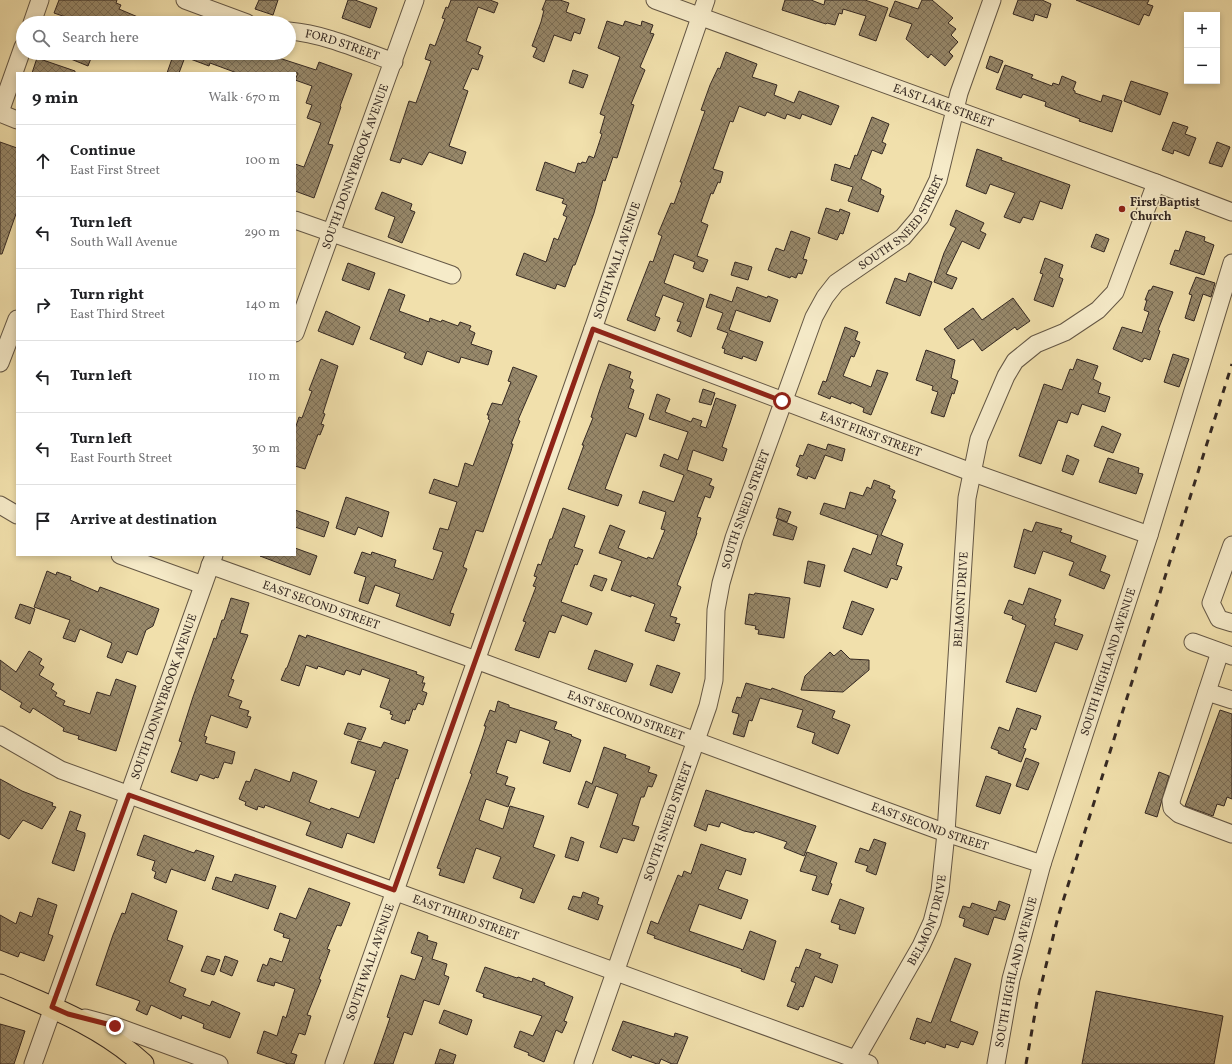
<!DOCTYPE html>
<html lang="en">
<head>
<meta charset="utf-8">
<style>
  :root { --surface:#fff; --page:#f6f6f6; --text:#202124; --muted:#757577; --line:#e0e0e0 }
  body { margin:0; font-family:Vollkorn,serif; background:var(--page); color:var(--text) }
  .controls { position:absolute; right:12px; top:12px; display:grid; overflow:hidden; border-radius:0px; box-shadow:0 2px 6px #0003 }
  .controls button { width:36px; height:36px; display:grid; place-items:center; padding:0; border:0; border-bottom:1px solid var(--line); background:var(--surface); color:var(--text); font:20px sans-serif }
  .stop { position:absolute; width:12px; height:12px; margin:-9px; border:3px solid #8f2418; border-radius:50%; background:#fff }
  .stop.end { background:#8f2418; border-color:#fff; box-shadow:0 1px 4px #0008 }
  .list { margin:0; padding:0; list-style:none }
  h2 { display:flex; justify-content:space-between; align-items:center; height:52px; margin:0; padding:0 16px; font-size:17px }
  h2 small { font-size:13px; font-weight:400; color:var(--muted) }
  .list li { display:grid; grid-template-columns:26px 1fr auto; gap:12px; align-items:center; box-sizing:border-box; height:72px; padding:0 16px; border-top:1px solid var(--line) }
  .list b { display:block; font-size:15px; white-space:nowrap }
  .list p { margin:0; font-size:13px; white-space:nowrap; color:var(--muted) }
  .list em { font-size:13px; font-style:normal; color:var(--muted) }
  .icon { flex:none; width:22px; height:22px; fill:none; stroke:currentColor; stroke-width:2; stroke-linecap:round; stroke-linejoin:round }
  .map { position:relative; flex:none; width:1232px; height:1064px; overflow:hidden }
  .search { position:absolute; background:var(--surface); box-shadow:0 2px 6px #0003; left:16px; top:16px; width:280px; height:44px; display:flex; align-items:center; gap:10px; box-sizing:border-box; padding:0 14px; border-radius:22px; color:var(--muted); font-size:15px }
  .panel { position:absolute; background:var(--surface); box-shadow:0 2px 6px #0003; left:16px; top:72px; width:280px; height:484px; border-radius:0px }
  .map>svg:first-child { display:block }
</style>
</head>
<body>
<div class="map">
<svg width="1232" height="1064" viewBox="0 0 1232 1064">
  <defs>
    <pattern id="building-cross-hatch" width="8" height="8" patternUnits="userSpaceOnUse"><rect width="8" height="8" fill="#97886a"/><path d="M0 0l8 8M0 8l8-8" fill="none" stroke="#7c6f57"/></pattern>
  </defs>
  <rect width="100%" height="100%" fill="#f1e0ac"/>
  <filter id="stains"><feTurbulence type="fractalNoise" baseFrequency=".005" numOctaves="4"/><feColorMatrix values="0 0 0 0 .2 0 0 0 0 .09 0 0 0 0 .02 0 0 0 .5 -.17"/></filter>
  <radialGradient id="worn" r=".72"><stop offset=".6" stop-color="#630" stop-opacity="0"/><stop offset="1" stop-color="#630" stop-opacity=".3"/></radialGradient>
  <!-- building -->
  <g fill="url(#building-cross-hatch)" stroke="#352923">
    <polygon points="59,0 117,0 116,3 121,5 119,9 152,23 83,23 54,13"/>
    <polygon points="259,0 278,0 273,15 255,9"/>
    <polygon points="348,0 355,0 377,8 370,28 342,18"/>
    <polygon points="451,0 490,0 498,3 494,13 478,7 466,41 481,47 478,54 483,56 478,70 472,68 463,89 468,91 449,146 466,152 462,164 429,152 422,165 402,158 400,163 390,160 409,101 416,103 431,61 425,59 430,44 435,46 445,19 442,18 446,7 448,8"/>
    <polygon points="546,0 560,0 569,3 566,12 585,19 580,34 574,32 571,41 554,35 544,62 533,57 537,48 532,46 541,22 544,10 542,10"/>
    <polygon points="785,0 811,0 824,5 825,0 865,0 888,8 876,41 859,35 866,16 843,9 842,14 839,13 835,25 827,23 826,24 782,10"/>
    <polygon points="922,0 932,0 953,18 948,23 956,29 951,35 958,42 949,52 953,56 945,66 931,54 928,58 906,39 912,24 889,16 895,1 918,9"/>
    <polygon points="1018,0 1042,0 1051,4 1047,18 1035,14 1033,21 1013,14"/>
    <polygon points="1076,0 1149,0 1147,4 1153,6 1149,16 1144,14 1139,25"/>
    <polygon points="607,21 623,26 625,21 641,26 642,21 653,25 650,33 654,34 640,67 645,70 631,104 634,105 617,158 613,157 605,181 603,180 594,213 575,265 573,265 565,287 557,284 555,289 516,275 524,253 546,262 554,238 558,240 567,217 563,215 567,205 562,203 564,199 536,190 545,162 575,173 578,163 581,164 582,162 586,163 589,156 594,158 602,134 600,133 605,116 600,114 620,57 598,48"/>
    <polygon points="726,52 757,64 752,77 777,85 774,95 794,103 799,91 839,106 831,125 802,114 800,119 787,114 785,119 767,112 765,116 739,106 733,122 730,121 713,169 723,172 720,183 718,182 713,194 711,193 701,222 708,225 697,256 708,260 703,272 693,268 695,262 674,254 664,283 704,299 691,337 677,331 681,322 677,321 684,303 663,295 655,316 660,318 655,331 627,320 650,261 653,262 662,236 658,234 671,203 674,204 682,182 680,182 705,111 701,110 710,85 718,68 720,69"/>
    <polygon points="56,53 93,53 88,66"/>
    <polygon points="174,53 251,53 265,59 269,58 270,56 278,60 279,58 316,70 319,62 352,74 340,106 341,107 328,144 333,145 314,198 295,191 295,164 304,167 321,123 307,118 312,105 306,103 312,86 295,80 298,73 237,73 210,63 209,66 185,57 179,73 167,73"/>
    <polygon points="990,56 1003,61 998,73 986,68"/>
    <polygon points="37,58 75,71 75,73 32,73"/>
    <polygon points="1005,65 1033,75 1031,78 1052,86 1053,83 1059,85 1062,76 1076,82 1073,90 1075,91 1075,93 1101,102 1103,95 1122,101 1112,132 1079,121 1080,119 1045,106 1046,102 1023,94 1021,98 996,89"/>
    <polygon points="573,70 588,75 583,88 569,83"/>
    <polygon points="1131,81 1168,93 1160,115 1124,101"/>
    <polygon points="872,117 889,124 882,142 886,144 882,154 872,150 861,179 881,189 880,194 884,196 878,212 848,201 853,187 831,180 835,164 850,169 855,155 857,156"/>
    <polygon points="1173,122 1188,127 1185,134 1196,138 1189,156 1174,150 1173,154 1162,150"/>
    <polygon points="0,142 17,148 17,211 2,254 0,254"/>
    <polygon points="1217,142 1230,147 1222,167 1209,163"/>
    <polygon points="977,149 1002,158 1001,160 1070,185 1062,209 1040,201 1033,220 1023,217 1020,223 1004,217 1015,193 990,184 986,194 966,186"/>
    <polygon points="382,192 412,204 410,210 415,212 402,243 388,237 395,217 375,209"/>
    <polygon points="826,208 839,212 840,209 850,213 843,234 840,233 837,240 818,233"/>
    <polygon points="956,210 984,223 980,231 986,234 979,249 962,241 946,274 957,278 952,289 934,282 944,253 956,228 950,225"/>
    <polygon points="791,231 810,238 803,259 807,260 802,274 798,273 796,278 791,276 790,278 768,270 776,248 784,251"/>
    <polygon points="1186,231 1205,237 1204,241 1214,245 1204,275 1170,264 1175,250 1179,251"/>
    <polygon points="1096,234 1109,239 1104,252 1091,247"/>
    <polygon points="1045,258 1063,265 1059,277 1063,279 1053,307 1034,300 1043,274 1040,273"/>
    <polygon points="735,262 752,267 748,280 731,275"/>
    <polygon points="348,263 375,273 369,290 342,280"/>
    <polygon points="909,273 932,282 920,316 886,303 895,278 906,282"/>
    <polygon points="1196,277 1215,283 1211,297 1203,294 1194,321 1185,318 1192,295 1189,294"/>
    <polygon points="1153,286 1173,292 1158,330 1160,331 1150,360 1144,358 1142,362 1113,349 1122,327 1142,333 1149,312 1144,310 1147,300 1145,300 1149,290 1151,290"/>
    <polygon points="737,287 767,298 768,296 778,300 770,322 736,310 729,330 763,342 756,361 743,356 742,359 724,353 725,349 722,348 728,333 717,329 723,313 706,307 710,294 732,302"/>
    <polygon points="389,289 405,295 399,311 429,322 430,318 441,322 442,320 458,326 460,322 471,326 469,330 475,333 471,344 492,351 488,365 461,357 459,363 427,351 422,365 404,358 406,353 370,339"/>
    <polygon points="1013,298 1030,321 1017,330 1015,327 982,351 973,339 958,349 944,329 973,308 982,320"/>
    <polygon points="326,311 360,327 353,345 318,331"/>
    <polygon points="845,327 858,332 855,340 860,342 854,357 851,356 843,376 871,387 877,370 888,373 871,415 863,412 864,408 851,402 851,404 831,396 830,399 818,394 823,381 826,382"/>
    <polygon points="926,350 955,360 951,378 958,381 954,394 952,393 944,417 931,413 938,392 932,390 933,386 916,380"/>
    <polygon points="1173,354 1189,359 1179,387 1164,382"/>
    <polygon points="321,359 338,366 323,413 325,414 321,424 324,425 320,435 318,434 305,469 295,466 295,429 299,417 302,418 312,391 309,390"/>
    <polygon points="1077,359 1098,366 1093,379 1101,383 1098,393 1110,397 1105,412 1082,404 1078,415 1071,412 1067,423 1058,420 1041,464 1019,456 1044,384 1062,390 1070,369 1073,370"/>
    <polygon points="609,364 631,372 629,378 633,380 630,388 634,390 628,408 644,414 636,437 626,433 605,489 622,495 618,506 568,489 584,445 582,445 593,418 591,417 600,389"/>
    <polygon points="513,367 537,376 518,420 520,421 511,444 513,444 511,451 483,532 476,530 463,567 467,569 450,613 454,614 450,626 396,606 400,594 375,585 368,604 359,601 366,577 354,573 362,552 371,555 372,552 396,560 394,567 433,580 443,552 433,549 440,528 448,530 457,502 429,493 434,479 458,487 465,463 473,466 490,420 488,419 489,415 487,415 492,403 502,405 511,382 508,381"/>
    <polygon points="703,389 715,393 711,405 699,402"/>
    <polygon points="657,394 670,399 665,412 691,422 693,418 702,421 700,426 706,428 716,398 736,405 722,447 727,449 723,461 693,450 687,470 712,479 709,485 714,487 710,498 705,496 697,517 701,518 696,533 697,533 677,585 681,587 670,616 677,618 675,623 680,624 674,641 645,631 655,604 631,595 631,597 611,590 622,561 599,553 610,525 625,531 618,548 647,559 648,557 653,559 665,530 661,529 666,512 639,503 643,491 674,502 684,475 660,466 664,454 678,460 688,432 649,419"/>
    <polygon points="1102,426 1121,434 1113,453 1094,446"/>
    <polygon points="808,444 826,450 828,444 845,449 842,461 825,455 815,479 808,476 807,479 797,475 800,468 796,466 800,455 803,456"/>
    <polygon points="1067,455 1079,460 1073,475 1062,471"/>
    <polygon points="1108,458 1139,468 1138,473 1143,474 1136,494 1099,482"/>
    <polygon points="874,480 890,486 889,488 895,491 892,498 896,500 881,535 903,544 896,565 902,567 897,580 891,578 887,588 844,571 853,548 871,555 878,535 820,514 824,503 845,509 850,492 863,496 867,487 871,489"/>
    <polygon points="346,497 389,512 382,537 358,527 355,535 336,528"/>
    <polygon points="563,508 585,516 574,547 583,550 577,565 575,564 561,602 592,613 587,625 562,615 555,633 549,631 539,658 515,650 526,622 523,621 536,587 533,586 537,577 534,576 538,564 541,565 550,539 552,539"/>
    <polygon points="779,508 791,512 787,522 776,518"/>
    <polygon points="295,510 329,522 324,537 295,527"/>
    <polygon points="778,519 797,527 793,540 773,535"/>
    <polygon points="1036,522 1062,529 1060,532 1072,536 1070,542 1106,556 1100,571 1110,575 1104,589 1069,575 1074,562 1043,551 1035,574 1014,567 1024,529 1032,532"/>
    <polygon points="295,548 317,556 310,575 260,556 295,555"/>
    <polygon points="808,561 825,565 820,587 804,583"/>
    <polygon points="47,571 56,575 57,572 71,577 70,580 98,592 100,587 159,609 153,626 146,630 137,655 127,651 122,663 107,657 112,643 80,629 75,642 63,638 70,620 34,607"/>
    <polygon points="594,575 607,579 602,591 590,586"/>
    <polygon points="1029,588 1061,600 1054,618 1056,619 1054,625 1083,635 1077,650 1055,642 1036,692 1006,682 1026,625 1012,619 1013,616 1004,613 1009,600 1023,605"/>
    <polygon points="755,593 790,598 784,638 758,634 759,630 755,629 756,626 745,624 749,594 754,595"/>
    <polygon points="231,598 249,603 240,633 248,635 231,679 234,680 228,696 242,701 239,708 249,711 247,716 251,717 247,728 211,715 204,736 207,737 205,743 235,752 232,764 224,762 218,778 215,777 214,779 200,774 197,781 171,772 182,742 179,741 193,697 214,638 216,639 222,620 224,620"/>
    <polygon points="852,601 874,609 862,635 843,628"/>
    <polygon points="20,604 35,609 30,624 15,618"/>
    <polygon points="299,635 306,638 307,635 417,672 416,674 424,677 422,683 425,683 422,691 427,693 423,705 418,703 415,710 413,709 409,721 406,720 405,724 391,719 393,715 390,714 391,711 380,707 390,679 362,669 360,675 346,670 344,675 318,666 317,669 306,665 299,686 281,680 286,668 287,668"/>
    <polygon points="595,650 633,664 626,682 588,669"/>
    <polygon points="841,650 850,659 869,660 869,670 843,692 801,690 805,676 830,652 834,656"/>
    <polygon points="29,651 42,659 39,664 44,667 39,675 54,684 51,689 57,693 55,696 65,701 63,705 90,714 97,692 110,696 116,679 136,686 116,751 78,739 79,736 63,731 64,728 33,708 30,713 20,707 22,703 0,689 0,660 16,672"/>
    <polygon points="657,665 680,673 672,693 650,685"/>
    <polygon points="746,683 771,690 772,688 835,711 832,718 850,725 838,754 812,743 815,733 797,727 803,710 760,698 752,721 749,720 744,737 733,734 739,714 732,712 737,697 741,698"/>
    <polygon points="498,701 509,705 509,707 557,722 554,729 572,735 571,736 581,740 570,772 543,763 550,741 520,730 516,743 507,740 496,773 508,777 505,785 515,788 508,807 486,799 479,820 503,829 510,806 544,816 533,847 555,855 534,903 520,898 523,889 493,878 501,857 476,848 464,883 439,875 441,869 437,868 472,774 470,773 483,736 486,726 484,726 490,710 495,712"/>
    <polygon points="1017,708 1041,716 1036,730 1031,728 1023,748 1026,749 1021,762 998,753 999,751 991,748 999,727 1009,731"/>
    <polygon points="1220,710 1232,714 1232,799 1227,797 1224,806 1217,804 1213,816 1185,806"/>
    <polygon points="348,723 366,728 361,740 344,734"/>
    <polygon points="358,741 381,748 384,742 408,750 398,779 396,778 374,843 347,833 342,848 306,835 311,822 265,805 264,808 258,806 257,810 245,805 246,802 239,799 246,781 250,782 255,769 290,782 293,772 317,781 309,802 330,810 331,808 359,818 376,771 351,763"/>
    <polygon points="604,747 626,755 625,758 650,767 648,772 657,775 652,787 648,786 644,797 641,797 632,825 639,827 634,841 623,838 617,853 600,847 618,794 596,786 588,808 578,804 586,781 592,784"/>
    <polygon points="1026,758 1039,763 1028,790 1016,786"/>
    <polygon points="1159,772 1169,776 1157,817 1145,813"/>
    <polygon points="986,776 1011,784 1000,814 976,806"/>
    <polygon points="0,779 22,791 53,803 52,806 56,807 42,829 23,820 9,839 0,834"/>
    <polygon points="706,790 816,826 804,856 784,848 787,842 755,831 754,833 744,831 721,822 719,827 708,824 706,831 694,826"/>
    <polygon points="70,811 81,815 76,830 85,833 85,836 74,871 52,863"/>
    <polygon points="144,835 194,853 196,850 214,856 205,881 171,869 166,883 154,878 156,872 152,870 155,861 137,855"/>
    <polygon points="571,837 584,842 578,861 565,857"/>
    <polygon points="874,839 886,843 876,875 866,871 868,866 855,862 860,848 869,851"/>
    <polygon points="701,844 746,859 741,875 726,870 718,889 748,900 741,919 699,904 689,931 743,950 750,931 776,941 764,980 741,971 742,969 654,938 655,936 647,933 651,921 658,924 678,875 682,877 684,871 691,874"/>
    <polygon points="807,852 837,863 830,883 832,884 828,895 812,890 817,876 800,871"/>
    <polygon points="235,874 276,886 268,909 212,889 216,877 232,882"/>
    <polygon points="309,888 350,903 341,926 337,925 327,949 330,950 319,979 321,980 307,1015 311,1016 305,1035 299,1033 291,1053 297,1055 294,1064 288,1064 257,1053 264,1031 277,1036 283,1016 286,1018 295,989 275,982 274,986 257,981 263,964 267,966 270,958 282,962 290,939 283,937 284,934 274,930 280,913 296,919"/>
    <polygon points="583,892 599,898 597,904 603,906 598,920 568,909 573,896 581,898"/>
    <polygon points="132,893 177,911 167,940 183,946 169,982 186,989 183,996 210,1006 212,1001 240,1013 230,1038 203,1028 204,1024 182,1015 181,1019 151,1005 147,1015 136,1010 140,1001 96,985 113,935 122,913 125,914"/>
    <polygon points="38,898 57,905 48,934 53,936 44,961 20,952 18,957 0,950 0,915 16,924 20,912 32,917"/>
    <polygon points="840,899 864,908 855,934 839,929 840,925 831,922"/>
    <polygon points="999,901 1010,905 1005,920 994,917 988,935 963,926 965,919 959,917 963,906 970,908 972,903 996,911"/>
    <polygon points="418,932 428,936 427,940 437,943 432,959 447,964 444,975 449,977 439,1005 424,1000 412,1035 404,1032 393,1064 374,1064 390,1018 387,1017 401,975 415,980 423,957 411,953"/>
    <polygon points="806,949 821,954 819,958 838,965 832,983 815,976 803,1007 800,1006 798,1010 787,1006 796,983 791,981 796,967 799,968"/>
    <polygon points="207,956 220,960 214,975 201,971"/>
    <polygon points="225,956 238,961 232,976 220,971"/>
    <polygon points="955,958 971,964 950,1021 978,1032 973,1045 961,1041 958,1048 946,1044 945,1048 926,1041 925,1044 910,1039 917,1018 931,1023"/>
    <polygon points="485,967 517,978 518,977 532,982 533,978 545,983 544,985 573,997 564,1021 567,1022 562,1033 556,1030 544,1062 528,1055 529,1053 514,1047 520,1031 533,1036 542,1016 483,997 484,994 476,991"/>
    <polygon points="1096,991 1223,1016 1214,1064 1082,1064"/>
    <polygon points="444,1010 472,1020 467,1035 439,1023"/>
    <polygon points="623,1021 674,1037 675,1033 688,1037 677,1064 672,1064 661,1059 659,1064 657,1064 632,1055 631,1058 612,1050"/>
    <polygon points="0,1024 25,1031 14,1064 0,1064"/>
    <polygon points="440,1049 456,1055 453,1064 435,1064"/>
  </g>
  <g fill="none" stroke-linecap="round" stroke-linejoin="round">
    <!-- minor casing -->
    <g stroke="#645745" stroke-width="19">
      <g id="minor">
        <polyline points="185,0 247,23"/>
        <path id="s1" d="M 655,0 L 1156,183 L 1232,212"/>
        <polyline points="32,23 40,0"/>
        <path id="s2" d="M 289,31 C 325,34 360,50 394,62"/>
        <polyline points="0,112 23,47"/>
        <polyline points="0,113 17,120"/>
        <polyline points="295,220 452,275"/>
        <path id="s3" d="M 593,329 L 971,472 L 1149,535"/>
        <path id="s4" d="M 295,333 L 415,0"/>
        <polyline points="0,363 17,319"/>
        <polyline points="0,505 17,515"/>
        <polyline points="1232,545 1211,603 1219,619 1232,623"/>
        <polyline points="120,555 203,585"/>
        <path id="s5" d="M 210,565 L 476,660 L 946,833 L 1042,864"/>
        <polyline points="1193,642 1232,656"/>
        <polyline points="1220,652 1171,801 1172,808 1179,814 1232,834"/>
        <polyline points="1207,692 1232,700"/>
        <path id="s6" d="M 0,735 L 61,770 L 869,1064"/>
        <polyline points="85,1018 115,1026 219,1064"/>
        <path id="s7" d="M 33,1064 L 214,555"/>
        <path id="s8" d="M 334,1064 L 593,329 L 706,0"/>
        <path id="s9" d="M 583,1064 L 708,706 L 714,680 L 716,610 L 721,583 L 734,538 L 814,317 L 825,297 L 836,283 L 903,237 L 920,217 L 938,180 L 959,93 L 992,0"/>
        <path id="s10" d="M 853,1064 L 921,946 L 932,922 L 940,891 L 946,833 L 967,498 L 979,439 L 1006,376 L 1015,361 L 1036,344 L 1065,332 L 1098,310 L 1115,292 L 1156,183"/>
        <path id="s11" d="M 996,1064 L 1011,979 L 1042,864 L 1149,535 L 1232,263"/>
      </g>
    </g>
    <!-- major casing -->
    <g stroke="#352923" stroke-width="23">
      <path id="major" d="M 0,985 C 51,1007 102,1026 143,1064"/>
    </g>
    <!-- minor -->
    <use href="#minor" stroke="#f6ebc9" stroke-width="17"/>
    <!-- major -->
    <use href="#major" stroke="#f1e0ac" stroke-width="21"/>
    <!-- rail -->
    <polyline stroke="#352923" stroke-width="3" stroke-dasharray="7 7" stroke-linecap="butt" points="1026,1064 1037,1002 1058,917 1232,364"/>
  </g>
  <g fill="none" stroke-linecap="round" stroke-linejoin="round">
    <!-- route -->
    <polyline stroke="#8f2418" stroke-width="5" points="115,1026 68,1014 52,1007 129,795 394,890 593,329 782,401"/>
  </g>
  <!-- markers -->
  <circle fill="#8f2418" stroke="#f6ebc9" stroke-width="1.5" cx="1122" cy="209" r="4"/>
  <g text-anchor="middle" stroke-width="3" stroke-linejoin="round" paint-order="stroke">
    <!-- street labels -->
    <g font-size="12" fill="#352923" stroke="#f6ebc9">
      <text dy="4" stroke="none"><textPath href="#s2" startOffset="55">FORD STREET</textPath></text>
      <text dy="4" stroke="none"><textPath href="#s1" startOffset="307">EAST LAKE STREET</textPath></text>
      <text dy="4" stroke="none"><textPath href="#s4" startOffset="177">SOUTH DONNYBROOK AVENUE</textPath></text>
      <text dy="4" stroke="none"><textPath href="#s9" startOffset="917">SOUTH SNEED STREET</textPath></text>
      <text dy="4" stroke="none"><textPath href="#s8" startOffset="852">SOUTH WALL AVENUE</textPath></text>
      <text dy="4" stroke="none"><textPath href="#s3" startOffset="297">EAST FIRST STREET</textPath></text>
      <text dy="4" stroke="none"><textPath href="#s9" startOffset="581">SOUTH SNEED STREET</textPath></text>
      <text dy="4" stroke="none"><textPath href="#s10" startOffset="487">BELMONT DRIVE</textPath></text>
      <text dy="4" stroke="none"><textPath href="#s5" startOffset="118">EAST SECOND STREET</textPath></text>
      <text dy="4" stroke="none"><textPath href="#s11" startOffset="418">SOUTH HIGHLAND AVENUE</textPath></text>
      <text dy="4" stroke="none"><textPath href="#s7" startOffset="390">SOUTH DONNYBROOK AVENUE</textPath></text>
      <text dy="4" stroke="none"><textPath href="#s5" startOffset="442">EAST SECOND STREET</textPath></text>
      <text dy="4" stroke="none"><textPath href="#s9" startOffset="257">SOUTH SNEED STREET</textPath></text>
      <text dy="4" stroke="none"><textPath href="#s5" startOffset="766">EAST SECOND STREET</textPath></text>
      <text dy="4" stroke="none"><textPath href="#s6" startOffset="501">EAST THIRD STREET</textPath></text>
      <text dy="4" stroke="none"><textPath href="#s10" startOffset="163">BELMONT DRIVE</textPath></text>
      <text dy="4" stroke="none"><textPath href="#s8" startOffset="108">SOUTH WALL AVENUE</textPath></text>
      <text dy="4" stroke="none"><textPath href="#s11" startOffset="94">SOUTH HIGHLAND AVENUE</textPath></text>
    </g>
    <!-- poi labels -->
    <g font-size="12" font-weight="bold" fill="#352923" stroke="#f6ebc9" text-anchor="start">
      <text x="1130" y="206">First Baptist<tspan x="1130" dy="14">Church</tspan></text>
    </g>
  </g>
  <rect width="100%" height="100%" filter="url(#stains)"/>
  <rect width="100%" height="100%" fill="url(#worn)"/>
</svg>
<div class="controls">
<button>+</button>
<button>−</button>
</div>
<div class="stop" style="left:782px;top:401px"></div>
<div class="stop end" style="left:115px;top:1026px"></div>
<div class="search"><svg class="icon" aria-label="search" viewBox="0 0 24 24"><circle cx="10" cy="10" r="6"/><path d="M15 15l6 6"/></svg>Search here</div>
<section class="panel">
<h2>9 min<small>Walk · 670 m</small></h2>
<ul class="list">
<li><svg class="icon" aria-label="ahead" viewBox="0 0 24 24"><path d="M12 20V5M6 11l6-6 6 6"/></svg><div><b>Continue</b><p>East First Street</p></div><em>100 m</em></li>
<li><svg class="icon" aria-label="left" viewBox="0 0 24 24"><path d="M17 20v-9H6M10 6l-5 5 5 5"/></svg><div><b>Turn left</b><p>South Wall Avenue</p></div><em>290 m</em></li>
<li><svg class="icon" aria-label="right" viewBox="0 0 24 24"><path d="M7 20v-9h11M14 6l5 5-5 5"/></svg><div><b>Turn right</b><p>East Third Street</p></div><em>140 m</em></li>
<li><svg class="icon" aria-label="left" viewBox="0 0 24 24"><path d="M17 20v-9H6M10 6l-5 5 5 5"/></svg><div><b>Turn left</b></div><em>110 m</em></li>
<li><svg class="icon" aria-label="left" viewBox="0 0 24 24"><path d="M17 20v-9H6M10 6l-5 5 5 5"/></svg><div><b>Turn left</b><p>East Fourth Street</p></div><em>30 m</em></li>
<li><svg class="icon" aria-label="arrive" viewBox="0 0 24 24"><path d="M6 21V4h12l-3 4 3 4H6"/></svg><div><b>Arrive at destination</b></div></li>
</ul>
</section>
</div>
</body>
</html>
